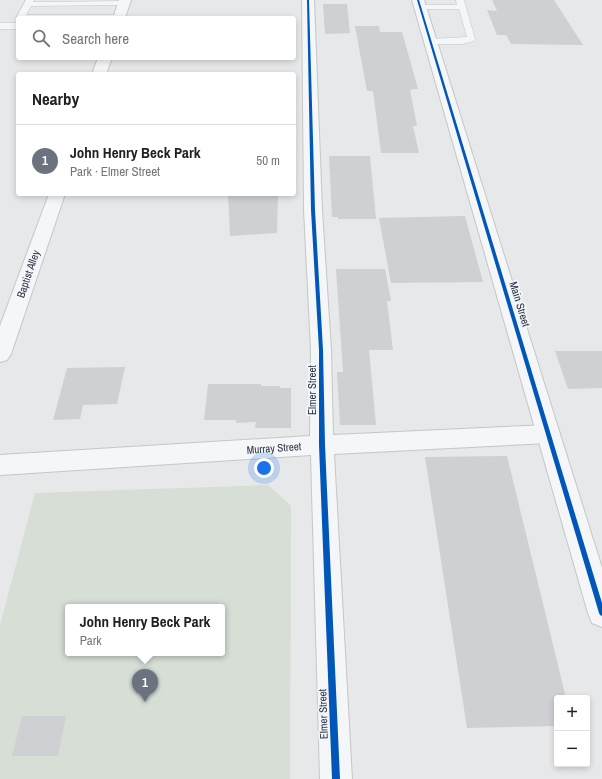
<!DOCTYPE html>
<html lang="en">
<head>
<meta charset="utf-8">
<style>
  :root { --surface:#fff; --page:#f2f2f2; --text:#202124; --muted:#757577; --line:#e0e0e0; --accent:#6c737f }
  body { margin:0; font-family:"Archivo Narrow",sans-serif; background:var(--page); color:var(--text) }
  .controls { position:absolute; right:12px; bottom:12px; display:grid; overflow:hidden; border-radius:4px; box-shadow:0 2px 6px #0003 }
  .controls button { width:36px; height:36px; display:grid; place-items:center; padding:0; border:0; border-bottom:1px solid var(--line); background:var(--surface); color:var(--text); font:20px sans-serif }
  .you { position:absolute; left:264px; top:468px; width:14px; height:14px; margin:-10px; border:3px solid #fff; border-radius:50%; background:#1a73e8; box-shadow:0 0 0 6px #1a73e833 }
  .badge { display:grid; place-items:center; width:26px; height:26px; border-radius:50%; background:var(--accent); color:#fff; font-size:13px; font-weight:700 }
  .pin { position:absolute; translate:-50% -33px; filter:drop-shadow(0 1px 2px #0008) }
  .pin::after { content:''; position:absolute; top:21px; width:14px; height:12px; background:inherit; clip-path:polygon(0 0,100% 0,50% 100%) }
  .popup { position:absolute; left:65px; top:604px; width:160px; height:52px; box-sizing:border-box; display:grid; place-content:center; border-radius:4px; background:var(--surface); filter:drop-shadow(0 1px 3px #0005); font-size:13px; white-space:nowrap; color:var(--muted) }
  .popup b { font-size:15px; color:var(--text) }
  .popup::after { content:''; position:absolute; left:50%; top:100%; margin-left:-8px; border:8px solid transparent; border-top-color:var(--surface) }
  .list { margin:0; padding:0; list-style:none }
  h2 { display:flex; justify-content:space-between; align-items:center; height:52px; margin:0; padding:0 16px; font-size:17px }
  h2 small { font-size:13px; font-weight:400; color:var(--muted) }
  .list li { display:grid; grid-template-columns:26px 1fr auto; gap:12px; align-items:center; box-sizing:border-box; height:72px; padding:0 16px; border-top:1px solid var(--line) }
  .list b { display:block; font-size:15px; white-space:nowrap }
  .list p { margin:0; font-size:13px; white-space:nowrap; color:var(--muted) }
  .list em { font-size:13px; font-style:normal; color:var(--muted) }
  .icon { flex:none; width:22px; height:22px; fill:none; stroke:currentColor; stroke-width:2; stroke-linecap:round; stroke-linejoin:round }
  .map { position:relative; flex:none; width:602px; height:779px; overflow:hidden }
  .search { position:absolute; background:var(--surface); box-shadow:0 2px 6px #0003; left:16px; top:16px; width:280px; height:44px; display:flex; align-items:center; gap:10px; box-sizing:border-box; padding:0 14px; border-radius:4px; color:var(--muted); font-size:15px }
  .panel { position:absolute; background:var(--surface); box-shadow:0 2px 6px #0003; left:16px; top:72px; width:280px; height:124px; border-radius:4px }
  .map>svg:first-child { display:block }
</style>
</head>
<body>
<div class="map">
<svg width="602" height="779" viewBox="0 0 602 779">
  <rect width="100%" height="100%" fill="#e6e8ea"/>
  <!-- green -->
  <path fill="#d6ded6" fill-rule="evenodd" d="M 268,485 L 291,506 L 290,779 L 0,779 L 0,625 L 35,493 ZM 68,607 L 222,607 L 222,653 L 68,653 Z"/>
  <!-- building -->
  <g fill="#ced0d3">
    <polygon points="492,0 554,0 583,45 511,44 506,35 497,35 487,10 497,11"/>
    <polygon points="323,4 347,4 350,33 325,34"/>
    <polygon points="355,26 379,26 380,32 402,32 418,89 412,89 413,90 410,90 417,126 413,126 419,153 381,153 373,91 367,91"/>
    <polygon points="329,156 370,156 376,219 338,219 338,217 332,217"/>
    <polygon points="228,194 278,194 277,233 230,236"/>
    <polygon points="465,216 483,282 391,283 379,218"/>
    <polygon points="336,269 385,269 391,301 387,301 393,350 369,350 376,425 340,425 337,372 343,372"/>
    <polygon points="555,351 602,351 602,388 568,389"/>
    <polygon points="125,367 117,404 83,405 80,419 53,420 67,368"/>
    <polygon points="208,384 261,384 261,386 280,386 280,388 291,388 291,428 255,428 256,422 236,423 236,420 204,420"/>
    <polygon points="507,456 566,698 557,698 557,726 467,728 425,457"/>
    <polygon points="22,716 66,716 58,756 12,756"/>
  </g>
  <g fill="none" stroke-linecap="round" stroke-linejoin="round">
    <!-- service casing -->
    <g stroke="#c4c6c8" stroke-width="1">
      <g id="service">
        <polygon points="26,0 34,0 33,2 124,1 128,3 124,5 31,6 26,15 122,15 122,18 18,18 17,20 16,18"/>
        <polygon points="456,0 464,0 475,39 474,41 462,44 427,44 426,42 430,39 467,37 459,9 420,9 416,7 420,5 457,5"/>
        <rect x="0" y="23" width="18" height="6"/>
      </g>
    </g>
    <!-- minor casing -->
    <g stroke="#c4c6c8" stroke-width="2">
      <g id="minor">
        <polygon points="119,0 131,0 125,18 113,18"/>
        <polygon points="302,0 314,0 322,210 331,350 333,435 548,425 556,427 560,434 556,441 548,443 334,454 352,779 320,779 311,455 0,475 0,455 310,436 311,350 304,210"/>
        <polygon points="98,58 112,58 106,74 92,74"/>
        <polygon points="49,194 65,194 11,354 7,360 0,362 0,326"/>
      </g>
    </g>
    <!-- tertiary casing -->
    <g stroke="#c4c6c8" stroke-width="2">
      <polygon id="tertiary" points="412,0 424,0 602,568 602,627 592,623 588,613"/>
    </g>
    <!-- service -->
    <use href="#service" fill="#f5f6f7" fill-rule="evenodd"/>
    <!-- minor -->
    <use href="#minor" fill="#f5f6f7" fill-rule="evenodd"/>
    <!-- tertiary -->
    <use href="#tertiary" fill="#f5f6f7" fill-rule="evenodd"/>
    <!-- cycleway casing -->
    <g stroke="#f4f6f9" stroke-width="3">
      <g id="cycleway">
        <polygon points="307,0 309,0 315,210 323,350 325,445 340,779 332,779 319,445 319,350 311,210"/>
        <polygon points="417,0 419,0 602,603 602,616 600,615 599,613"/>
      </g>
    </g>
    <!-- cycleway -->
    <use href="#cycleway" fill="#0057b8" fill-rule="evenodd"/>
  </g>
  <g text-anchor="middle" stroke-width="3.5" stroke-linejoin="round" paint-order="stroke">
    <!-- street labels -->
    <g font-size="11" fill="#2b3445" stroke="#f4f6f9">
      <text transform="translate(28 274) rotate(-71)" y="4">Baptist Alley</text>
      <text transform="translate(520 304) rotate(73)" y="4">Main Street</text>
      <text transform="translate(312 390) rotate(-90)" y="4">Elmer Street</text>
      <text transform="translate(274 448) rotate(-4)" y="4">Murray Street</text>
      <text transform="translate(323 714) rotate(-92)" y="4">Elmer Street</text>
    </g>
  </g>
</svg>
<div class="controls">
<button>+</button>
<button>−</button>
</div>
<div class="you"></div>
<div class="pin badge" style="left:145px;top:702px">1</div>
<div class="popup"><b>John Henry Beck Park</b>Park</div>
<div class="search"><svg class="icon" aria-label="search" viewBox="0 0 24 24"><circle cx="10" cy="10" r="6"/><path d="M15 15l6 6"/></svg>Search here</div>
<section class="panel">
<h2>Nearby<small></small></h2>
<ul class="list">
<li><span class="badge">1</span><div><b>John Henry Beck Park</b><p>Park · Elmer Street</p></div><em>50 m</em></li>
</ul>
</section>
</div>
</body>
</html>
